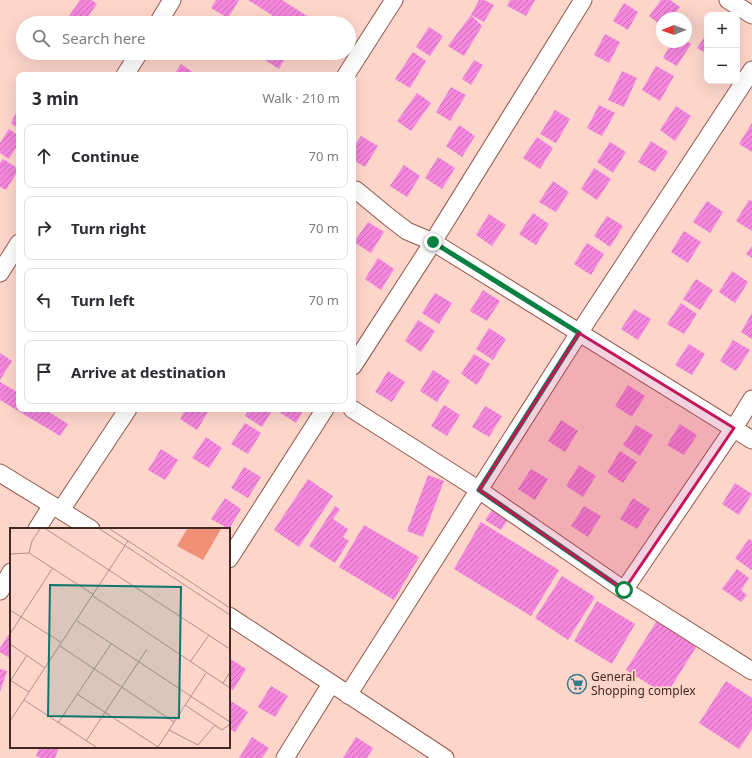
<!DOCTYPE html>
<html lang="en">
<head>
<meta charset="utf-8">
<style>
  :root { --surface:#fff; --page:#f7f7f7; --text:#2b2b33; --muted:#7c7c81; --line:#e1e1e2 }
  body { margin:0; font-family:"Noto Sans",sans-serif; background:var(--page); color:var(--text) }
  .controls { position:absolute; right:12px; top:12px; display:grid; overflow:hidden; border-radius:8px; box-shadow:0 4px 16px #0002 }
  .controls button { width:36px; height:36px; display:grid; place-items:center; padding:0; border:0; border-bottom:1px solid var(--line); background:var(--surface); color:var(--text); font:20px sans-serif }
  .compass { position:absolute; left:656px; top:12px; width:36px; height:36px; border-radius:50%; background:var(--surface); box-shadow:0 4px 16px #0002; rotate:269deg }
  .stop { position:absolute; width:12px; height:12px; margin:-9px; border:3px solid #0b8043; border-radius:50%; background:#fff }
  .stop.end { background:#0b8043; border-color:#fff; box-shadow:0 1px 4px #0008 }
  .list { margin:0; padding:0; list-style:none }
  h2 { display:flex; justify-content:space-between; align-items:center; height:52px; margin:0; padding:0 16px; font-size:17px }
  h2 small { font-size:13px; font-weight:400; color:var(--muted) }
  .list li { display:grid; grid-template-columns:26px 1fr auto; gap:12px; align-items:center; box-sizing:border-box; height:64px; margin:0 8px 8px; padding:0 8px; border:1px solid var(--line); border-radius:8px }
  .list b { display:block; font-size:15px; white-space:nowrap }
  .list em { font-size:13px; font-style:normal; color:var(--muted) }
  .icon { flex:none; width:22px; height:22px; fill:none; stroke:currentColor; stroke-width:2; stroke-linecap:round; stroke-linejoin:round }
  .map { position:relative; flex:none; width:752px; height:758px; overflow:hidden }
  .search { position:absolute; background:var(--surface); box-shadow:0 4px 16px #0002; left:16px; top:16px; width:340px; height:44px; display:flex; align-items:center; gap:10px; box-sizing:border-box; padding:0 14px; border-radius:22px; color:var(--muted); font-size:15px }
  .panel { position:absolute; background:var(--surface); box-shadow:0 4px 16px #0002; left:16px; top:72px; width:340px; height:340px; border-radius:8px }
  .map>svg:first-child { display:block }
</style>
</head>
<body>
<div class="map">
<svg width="752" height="758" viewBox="0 0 752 758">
  <defs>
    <pattern id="building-hatch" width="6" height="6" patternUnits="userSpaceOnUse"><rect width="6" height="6" fill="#f587de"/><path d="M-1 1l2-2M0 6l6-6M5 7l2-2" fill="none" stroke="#c86eb4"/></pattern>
  </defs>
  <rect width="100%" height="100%" fill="#fdd5cb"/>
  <!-- building -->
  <g fill="url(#building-hatch)">
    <polygon points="80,0 92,0 97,4 83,23 78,23 69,16"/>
    <polygon points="216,0 239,0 228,18 211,8"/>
    <polygon points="248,0 282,0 318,23 284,23"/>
    <polygon points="479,0 484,0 494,5 484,22 471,15"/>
    <polygon points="510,0 535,0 526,16 507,6"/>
    <polygon points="661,0 670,0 680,7 672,18 662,18 662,26 649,16"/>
    <polygon points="624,3 638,12 628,30 613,21"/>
    <polygon points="471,15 482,26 464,56 448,46"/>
    <polygon points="228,18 236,23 225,23"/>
    <polygon points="429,27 443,36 430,56 416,47"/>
    <polygon points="707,33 707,54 697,48"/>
    <polygon points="605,34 620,42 609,63 594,55"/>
    <polygon points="686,41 691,44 677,66 663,58 672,42"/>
    <polygon points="413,52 426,61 410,88 395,79"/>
    <polygon points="81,53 92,53 88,58"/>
    <polygon points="254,53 284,53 287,55 279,69"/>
    <polygon points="474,60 483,65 471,85 462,79"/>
    <polygon points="181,64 197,75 174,75"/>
    <polygon points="656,66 674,76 660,101 642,90"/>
    <polygon points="622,71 637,78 624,107 608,100"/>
    <polygon points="451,87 466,95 450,121 436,112"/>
    <polygon points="417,93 431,103 411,131 397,121"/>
    <polygon points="599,105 615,113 602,136 587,128"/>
    <polygon points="676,106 691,116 675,141 660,130"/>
    <polygon points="19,107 19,130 11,123"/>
    <polygon points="555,110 570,119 556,143 540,134"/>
    <polygon points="752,123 752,152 739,144"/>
    <polygon points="459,125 475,136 462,157 446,146"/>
    <polygon points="9,129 19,136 19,143 9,159 0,153 0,143"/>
    <polygon points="361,136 378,146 365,167 353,160 353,148"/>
    <polygon points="537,137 553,148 540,169 523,158"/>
    <polygon points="651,141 668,152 655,172 638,162"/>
    <polygon points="610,142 626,152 613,173 597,162"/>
    <polygon points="438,157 455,168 442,189 425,178"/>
    <polygon points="3,159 19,169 6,190 0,187 0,163"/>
    <polygon points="404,165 420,176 407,197 390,186"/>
    <polygon points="594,168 611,179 597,200 581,189"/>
    <polygon points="553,181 569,192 556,212 539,202"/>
    <polygon points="749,200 752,201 752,231 736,221"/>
    <polygon points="707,201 723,212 710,233 693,222"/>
    <polygon points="533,213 549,224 536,245 519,234"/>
    <polygon points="489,214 506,225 492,246 476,235"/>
    <polygon points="607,216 623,226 610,247 594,236"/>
    <polygon points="368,222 384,232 371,253 354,242"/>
    <polygon points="684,231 701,242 688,263 671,252"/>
    <polygon points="587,243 604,254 591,275 574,264"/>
    <polygon points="752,246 752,258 746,254"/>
    <polygon points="378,258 394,269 381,290 365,279"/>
    <polygon points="732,271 748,282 735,303 719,292"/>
    <polygon points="696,279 713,290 700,310 683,299"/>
    <polygon points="483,290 500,301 487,321 470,311"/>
    <polygon points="435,293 452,303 439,324 422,313"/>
    <polygon points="681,303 697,314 684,334 667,324"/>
    <polygon points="634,309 651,319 638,340 621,329"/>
    <polygon points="752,313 752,339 741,332"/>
    <polygon points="418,320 435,331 421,352 405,341"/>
    <polygon points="489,328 506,339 493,360 476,349"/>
    <polygon points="733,340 750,350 736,371 720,361"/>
    <polygon points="689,344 705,354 692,375 675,365"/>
    <polygon points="0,353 12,361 0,380"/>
    <polygon points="474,354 490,364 477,385 461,374"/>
    <polygon points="433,370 450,381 437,402 420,391"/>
    <polygon points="388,371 405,382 392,402 375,392"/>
    <polygon points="0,382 19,393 19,409 44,409 68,424 60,436 0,400"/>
    <polygon points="628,385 645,396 632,417 615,406"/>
    <polygon points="444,405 460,415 447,436 431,426"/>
    <polygon points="485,406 502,416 489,437 472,427"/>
    <polygon points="186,409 210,409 197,430 180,419"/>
    <polygon points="249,409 273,409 262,427 245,416"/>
    <polygon points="281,409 304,409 296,423 279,412"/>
    <polygon points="561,420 578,431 565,452 548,441"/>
    <polygon points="245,423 261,433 248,454 231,444"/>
    <polygon points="680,424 697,435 684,455 667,445"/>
    <polygon points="636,425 653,435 640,456 623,445"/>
    <polygon points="206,437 222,448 209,468 192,458"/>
    <polygon points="161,449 178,460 165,480 148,470"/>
    <polygon points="620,451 637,462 623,483 607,472"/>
    <polygon points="579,465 596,476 583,497 566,486"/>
    <polygon points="244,467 261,477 248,498 231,488"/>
    <polygon points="531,469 548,479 535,500 518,489"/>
    <polygon points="428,475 444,481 423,537 407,531"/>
    <polygon points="308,479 333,496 299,547 274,530"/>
    <polygon points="735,483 752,494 739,515 722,504"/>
    <polygon points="225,498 241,509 229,529 211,519"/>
    <polygon points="633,498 650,509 637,529 620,519"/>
    <polygon points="335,506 340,509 333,519 348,529 343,537 349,541 335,563 309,546"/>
    <polygon points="495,506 510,516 501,530 485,520"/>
    <polygon points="584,506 601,516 588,537 571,526"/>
    <polygon points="481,522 559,570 531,616 454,569"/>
    <polygon points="364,525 419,557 394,600 339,567"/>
    <polygon points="749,539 752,541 752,569 751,570 735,558"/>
    <polygon points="737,569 749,578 741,590 747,595 741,602 722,589"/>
    <polygon points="562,576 595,597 568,640 535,618"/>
    <polygon points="597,601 635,624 612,664 574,641"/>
    <polygon points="658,619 698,644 666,695 626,670"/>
    <polygon points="11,631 11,659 0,652 0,648"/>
    <polygon points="229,658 246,669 233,690 229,688"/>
    <polygon points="0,669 7,671 0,692"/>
    <polygon points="726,681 752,698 752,729 739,749 699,723"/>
    <polygon points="271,686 288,696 275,717 258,707"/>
    <polygon points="231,701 248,712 235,732 229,729 229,705"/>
    <polygon points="252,737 269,748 262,758 239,758"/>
    <polygon points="356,737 373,748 367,758 343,758"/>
    <polygon points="40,747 59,747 55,758 41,758 36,756"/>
  </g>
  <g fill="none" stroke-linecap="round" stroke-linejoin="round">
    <!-- minor casing -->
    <g stroke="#92594b" stroke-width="19">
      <g id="minor">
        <polyline points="728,0 752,15"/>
        <polyline points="158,23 172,0"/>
        <polyline points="125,75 139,53"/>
        <polyline points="346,75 394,0"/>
        <polyline points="356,190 390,218 407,231 433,242 752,440"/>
        <polyline points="0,273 19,243"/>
        <polyline points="353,366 426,253 583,0"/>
        <polyline points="352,409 479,490 624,590 752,671"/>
        <polyline points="0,473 91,529"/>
        <polyline points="61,510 128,409"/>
        <polyline points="37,529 52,505"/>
        <polyline points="229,559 325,409"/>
        <polyline points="624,590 734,428 752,399"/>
        <polyline points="0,591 11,572"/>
        <polyline points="229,616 445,758"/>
        <polyline points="348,695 579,333 752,70"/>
        <polyline points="285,758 331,684"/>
      </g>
    </g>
    <!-- minor -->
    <use href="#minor" stroke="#fff" stroke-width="17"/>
  </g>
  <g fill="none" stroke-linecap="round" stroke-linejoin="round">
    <!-- route -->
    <polyline stroke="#0b8043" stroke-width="5" points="433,242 579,333 479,490 624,590"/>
  </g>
  <!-- marked area -->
  <path fill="#c2185b" fill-opacity="0.2" stroke="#c2185b" stroke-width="3" stroke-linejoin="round" d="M 579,333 L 734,428 L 624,590 L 479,490 Z"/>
  <!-- icons -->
  <defs>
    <g id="supermarket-ring" transform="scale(1)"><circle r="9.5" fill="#fdd5cb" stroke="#377a8a" stroke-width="1.5"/><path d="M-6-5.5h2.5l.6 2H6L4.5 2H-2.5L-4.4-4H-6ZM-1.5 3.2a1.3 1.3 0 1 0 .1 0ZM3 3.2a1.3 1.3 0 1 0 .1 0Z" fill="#377a8a"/></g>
  </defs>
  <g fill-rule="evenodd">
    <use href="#supermarket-ring" x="577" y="684"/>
  </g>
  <g text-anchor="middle" stroke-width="3.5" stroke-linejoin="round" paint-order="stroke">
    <!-- poi labels -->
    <g font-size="12" fill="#422923" stroke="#fdd5cb" text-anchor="start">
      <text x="591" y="681">General<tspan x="591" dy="14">Shopping complex</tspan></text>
    </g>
  </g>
  <!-- overview -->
  <g transform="translate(10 528)">
    <rect width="220" height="220" fill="#fdd5cb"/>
    <path d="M 177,1 L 211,1 L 193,32 L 167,18 Z" fill="#f09077"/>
    <path fill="none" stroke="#b29088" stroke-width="1" d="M 36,1 L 220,121M 90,1 L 220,87M 100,1 L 220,80M 19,25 L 22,13 L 30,1M 0,26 L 19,25 L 84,67M 83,68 L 220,160M 0,82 L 52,115M 67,93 L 220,194M 0,106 L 42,41M 0,116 L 35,140M 50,118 L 164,194M 180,134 L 199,107M 0,152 L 19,164M 1,152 L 17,127M 213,155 L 220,144M 67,166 L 148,219M 14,172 L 86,219M 175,177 L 212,202 L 220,196M 0,193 L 118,13M 48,195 L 101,116M 159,202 L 188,217 L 205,197M 76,213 L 137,121M 148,219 L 196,145"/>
    <path fill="#0f766e" fill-opacity="0.15" stroke="#0f766e" stroke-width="2" d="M 40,57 L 171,59 L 169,190 L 38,188 Z"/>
    <rect width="220" height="220" fill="none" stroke="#422923" stroke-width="2"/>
  </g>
</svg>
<div class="controls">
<button>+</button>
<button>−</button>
</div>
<svg class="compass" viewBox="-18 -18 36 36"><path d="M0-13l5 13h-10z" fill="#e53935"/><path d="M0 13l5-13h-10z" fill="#7c7c81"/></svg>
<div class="stop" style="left:624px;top:590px"></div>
<div class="stop end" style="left:433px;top:242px"></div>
<div class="search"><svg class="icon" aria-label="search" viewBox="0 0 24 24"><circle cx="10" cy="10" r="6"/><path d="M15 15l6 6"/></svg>Search here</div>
<section class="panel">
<h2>3 min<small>Walk · 210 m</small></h2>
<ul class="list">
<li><svg class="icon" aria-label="ahead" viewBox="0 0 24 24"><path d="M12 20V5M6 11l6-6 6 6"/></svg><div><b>Continue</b></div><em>70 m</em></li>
<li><svg class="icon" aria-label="right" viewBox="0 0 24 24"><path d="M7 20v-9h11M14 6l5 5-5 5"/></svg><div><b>Turn right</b></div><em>70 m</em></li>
<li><svg class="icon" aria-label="left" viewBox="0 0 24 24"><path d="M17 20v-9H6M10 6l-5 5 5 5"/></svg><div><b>Turn left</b></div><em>70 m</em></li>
<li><svg class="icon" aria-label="arrive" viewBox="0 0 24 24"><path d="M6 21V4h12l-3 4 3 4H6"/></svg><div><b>Arrive at destination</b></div></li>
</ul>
</section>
</div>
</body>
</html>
